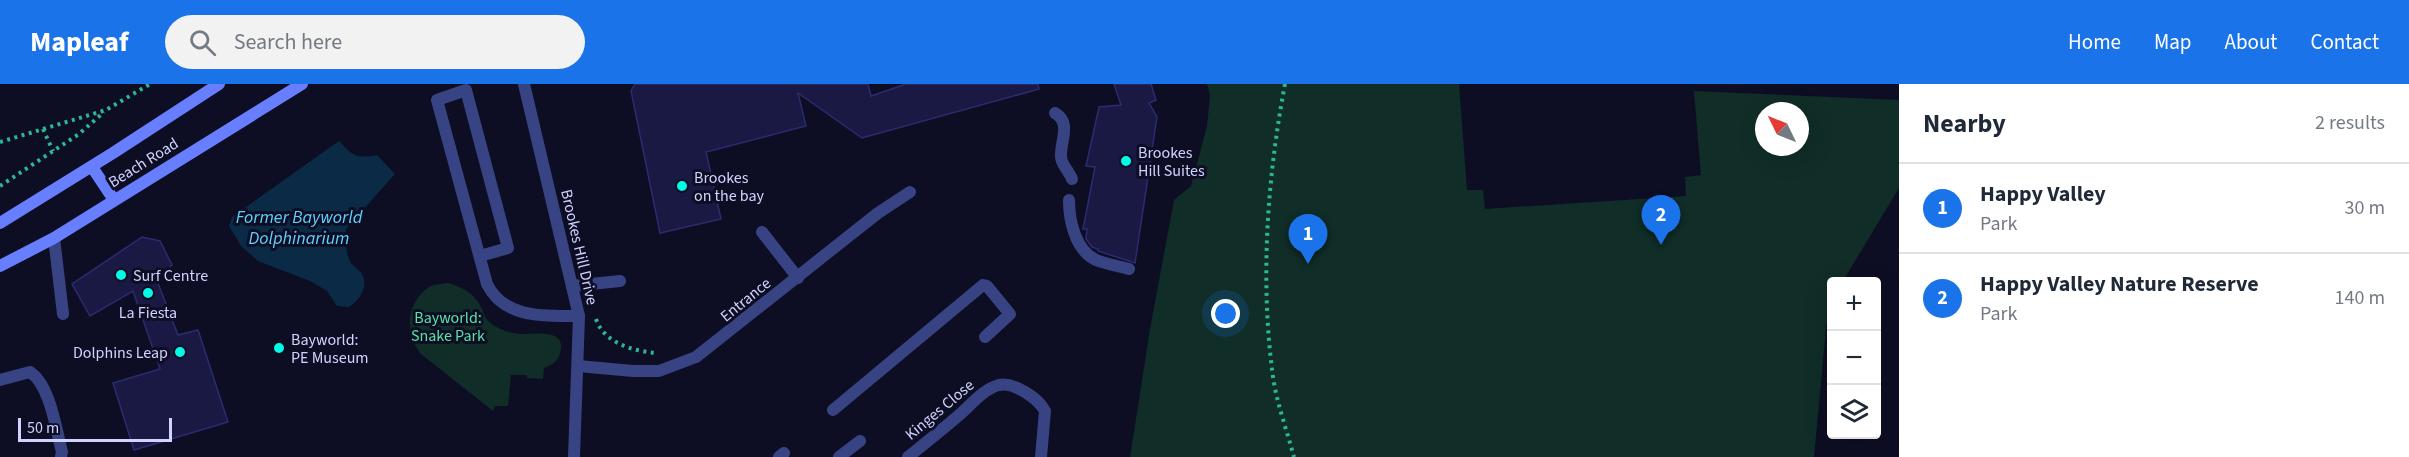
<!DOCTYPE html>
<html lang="en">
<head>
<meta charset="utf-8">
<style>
  :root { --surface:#fff; --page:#f2f2f3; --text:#1f2937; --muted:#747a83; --line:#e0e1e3; --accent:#1a73e8 }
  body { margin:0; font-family:"Source Sans 3",sans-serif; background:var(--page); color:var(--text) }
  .controls { position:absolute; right:18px; bottom:18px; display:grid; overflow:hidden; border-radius:6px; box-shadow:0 6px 24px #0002 }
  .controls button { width:54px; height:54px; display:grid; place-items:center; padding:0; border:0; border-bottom:2px solid var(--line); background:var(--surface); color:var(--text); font:30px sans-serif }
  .compass { position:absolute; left:1755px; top:18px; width:54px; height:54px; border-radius:50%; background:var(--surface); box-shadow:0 6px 24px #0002; rotate:313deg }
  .scale { position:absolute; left:18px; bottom:15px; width:154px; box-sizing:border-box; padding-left:6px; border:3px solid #d0d3ff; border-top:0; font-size:16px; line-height:21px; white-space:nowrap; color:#d0d3ff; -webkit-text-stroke:4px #0d0e23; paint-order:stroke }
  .you { position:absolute; left:1226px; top:230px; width:21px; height:21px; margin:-15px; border:4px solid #fff; border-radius:50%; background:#1a73e8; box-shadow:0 0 0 9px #1a73e833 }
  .badge { display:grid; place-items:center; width:39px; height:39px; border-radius:50%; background:var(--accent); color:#fff; font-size:20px; font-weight:700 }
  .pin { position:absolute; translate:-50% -50px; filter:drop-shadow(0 2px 3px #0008) }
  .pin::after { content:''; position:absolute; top:32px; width:21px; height:18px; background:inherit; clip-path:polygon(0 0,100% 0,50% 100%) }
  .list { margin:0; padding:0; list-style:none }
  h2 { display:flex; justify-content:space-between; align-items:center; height:78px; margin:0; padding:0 24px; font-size:26px }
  h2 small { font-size:20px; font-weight:400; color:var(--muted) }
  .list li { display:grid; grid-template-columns:39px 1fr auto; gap:18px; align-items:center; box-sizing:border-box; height:90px; padding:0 24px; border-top:2px solid var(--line) }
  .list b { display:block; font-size:22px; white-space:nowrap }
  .list p { margin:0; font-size:20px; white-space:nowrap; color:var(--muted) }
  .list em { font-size:20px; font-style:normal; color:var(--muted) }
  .icon { flex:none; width:33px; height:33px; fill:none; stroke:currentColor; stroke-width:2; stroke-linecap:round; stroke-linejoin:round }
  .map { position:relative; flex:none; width:1899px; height:373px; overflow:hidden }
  header { display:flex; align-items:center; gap:36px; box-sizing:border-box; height:84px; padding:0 30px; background:var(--accent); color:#fff }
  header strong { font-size:28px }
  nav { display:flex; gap:33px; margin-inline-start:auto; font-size:21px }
  .search { width:420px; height:54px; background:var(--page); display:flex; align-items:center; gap:15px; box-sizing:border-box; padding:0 21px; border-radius:33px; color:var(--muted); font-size:22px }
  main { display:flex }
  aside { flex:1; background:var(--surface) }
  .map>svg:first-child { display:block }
</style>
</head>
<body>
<header>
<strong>Mapleaf</strong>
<div class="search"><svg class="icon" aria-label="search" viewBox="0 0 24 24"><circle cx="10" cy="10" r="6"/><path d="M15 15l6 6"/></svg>Search here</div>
<nav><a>Home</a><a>Map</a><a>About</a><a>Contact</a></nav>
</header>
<main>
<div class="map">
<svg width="1899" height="373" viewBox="0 0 1899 373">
  <rect width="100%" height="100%" fill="#0d0e23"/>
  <!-- green -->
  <g fill="#102d27" fill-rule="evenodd">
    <path d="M 1207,0 L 1459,0 L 1467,106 L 1483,106 L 1485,125 L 1686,112 L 1685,93 L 1701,91 L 1694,7 L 1899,16 L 1899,104 L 1843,197 L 1832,198 L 1831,218 L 1828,224 L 1814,373 L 1130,373 L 1150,245 L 1174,116 L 1191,102 L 1207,42 L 1210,11 ZM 1764,27 L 1800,27 L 1800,63 L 1764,63 Z"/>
    <path d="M 448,199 C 462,203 474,209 481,223 C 485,231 485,236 493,241 C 500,246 510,249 519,250 C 532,251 568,243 560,269 C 558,278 551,281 544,284 L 543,295 L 527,294 L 527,291 L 511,291 L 508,322 L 495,322 L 493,327 L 421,270 C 404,249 406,219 429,203 C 434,200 442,200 448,199 Z"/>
  </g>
  <!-- water -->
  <path fill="#0b2a45" d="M 339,57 C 353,72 356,75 377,71 L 395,90 L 346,145 C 346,157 345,169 351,179 C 354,183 360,186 362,190 C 369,204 359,216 349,223 L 337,222 L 327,207 L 310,197 L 258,177 L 241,162 L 229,142 L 232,133 Z"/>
  <!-- building -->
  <g fill="#1a1944" stroke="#2c2b71" stroke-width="1.5">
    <polygon points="635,0 868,0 871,12 906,0 1038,0 1039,5 862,54 798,9 806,42 706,68 721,135 660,149 631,7"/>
    <polygon points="1114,0 1151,0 1156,16 1149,19 1157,33 1135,179 1098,167 1098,165 1092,163 1086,155 1087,145 1083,145 1095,83 1086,82 1099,23 1121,21"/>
    <polygon points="142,153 160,157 172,181 156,194 178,251 198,246 228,338 134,366 113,299 160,285 133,207 90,232 72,200"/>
  </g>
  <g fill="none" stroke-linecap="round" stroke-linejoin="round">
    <!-- path -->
    <g stroke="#2db694" stroke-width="4" stroke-dasharray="3 4.5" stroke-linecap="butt">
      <path d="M 1285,0 C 1267,95 1260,197 1273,293 C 1277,320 1287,347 1294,373"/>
      <polyline points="43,45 53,67"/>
      <polyline points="0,58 106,26 150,0"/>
      <polyline points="0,102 79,50 104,28"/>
      <path d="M 596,235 C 604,259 633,267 656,269"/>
    </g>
    <!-- service -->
    <g stroke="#384383" stroke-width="12">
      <path d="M 1055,29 C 1072,39 1060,57 1061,73 C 1061,80 1069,87 1072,95"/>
      <path d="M 1069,116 C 1069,136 1075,166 1096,176 C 1106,180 1118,182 1129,185"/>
      <polyline points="762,148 798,194"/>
      <polyline points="54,154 63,230"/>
      <path d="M 480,172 L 508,164 L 466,6 L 437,16 L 487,200 C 504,235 545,232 579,232"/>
      <polyline points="572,202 620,197"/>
      <polyline points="578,282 633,287 659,287 696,273 878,129 910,108"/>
      <path d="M 0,296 L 30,288 C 50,301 56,345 62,368 L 61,373"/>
      <polyline points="833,326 983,201 987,202 1010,230 985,253"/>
      <polyline points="779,373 784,369"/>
      <polyline points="839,373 860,357"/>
      <path d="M 908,373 C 925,359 942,346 958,332 C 970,322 983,305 999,301 C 1014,298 1038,314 1045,327 L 1041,373"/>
    </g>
    <!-- minor -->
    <polyline stroke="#384383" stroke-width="12" points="524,0 579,232 574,373"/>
    <!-- secondary -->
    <g stroke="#677fff" stroke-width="12">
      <polyline points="92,83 114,116"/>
      <polyline points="0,139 113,69 219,0"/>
      <polyline points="0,182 54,154 302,0"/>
    </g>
  </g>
  <!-- markers -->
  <g fill="#00fbe6" stroke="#0d0e23" stroke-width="2">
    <circle cx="1126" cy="77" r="6"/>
    <circle cx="682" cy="102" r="6"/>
    <circle cx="121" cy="191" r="6"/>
    <circle cx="148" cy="209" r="6"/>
    <circle cx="279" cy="264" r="6"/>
    <circle cx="180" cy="268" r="6"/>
  </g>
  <g text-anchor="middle" stroke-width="6" stroke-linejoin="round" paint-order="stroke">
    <!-- poi labels -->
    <g font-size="16" fill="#d0d3ff" stroke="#0d0e23" text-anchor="start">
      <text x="1138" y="74">Brookes<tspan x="1138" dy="18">Hill Suites</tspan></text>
      <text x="694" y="99">Brookes<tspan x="694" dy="18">on the bay</tspan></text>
      <text x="133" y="197">Surf Centre</text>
      <text x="148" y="234" text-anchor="middle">La Fiesta</text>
      <text x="291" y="261">Bayworld:<tspan x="291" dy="18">PE Museum</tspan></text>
      <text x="168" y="274" text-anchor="end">Dolphins Leap</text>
    </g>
    <!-- street labels -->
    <g font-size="16" fill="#d0d3ff" stroke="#0d0e23">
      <text transform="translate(143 78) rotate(-32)" y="6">Beach Road</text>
      <text transform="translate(580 163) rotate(77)" y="6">Brookes Hill Drive</text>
      <text transform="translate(745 215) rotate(-39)" y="6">Entrance</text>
      <text transform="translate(939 325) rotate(-40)" y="6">Kinges Close</text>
    </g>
    <!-- park labels -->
    <g font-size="16" fill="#5ae1a6" stroke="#0d0e23">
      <text x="448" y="239">Bayworld:<tspan x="448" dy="18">Snake Park</tspan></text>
    </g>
    <!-- water labels -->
    <g font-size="18" font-style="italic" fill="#5ed2ff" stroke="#0d0e23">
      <text x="299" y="139">Former Bayworld<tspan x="299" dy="21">Dolphinarium</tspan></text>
    </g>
  </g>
</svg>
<div class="controls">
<button>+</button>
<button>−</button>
<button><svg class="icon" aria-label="layers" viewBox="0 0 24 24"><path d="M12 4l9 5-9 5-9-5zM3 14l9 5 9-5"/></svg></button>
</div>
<svg class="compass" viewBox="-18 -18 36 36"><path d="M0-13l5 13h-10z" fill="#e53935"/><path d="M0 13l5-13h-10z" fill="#747a83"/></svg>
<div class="scale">50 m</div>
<div class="you"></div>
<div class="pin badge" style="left:1308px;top:180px">1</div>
<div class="pin badge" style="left:1661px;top:161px">2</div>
</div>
<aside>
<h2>Nearby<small>2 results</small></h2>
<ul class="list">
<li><span class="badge">1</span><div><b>Happy Valley</b><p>Park</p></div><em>30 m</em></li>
<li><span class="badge">2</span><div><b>Happy Valley Nature Reserve</b><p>Park</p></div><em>140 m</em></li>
</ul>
</aside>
</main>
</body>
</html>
